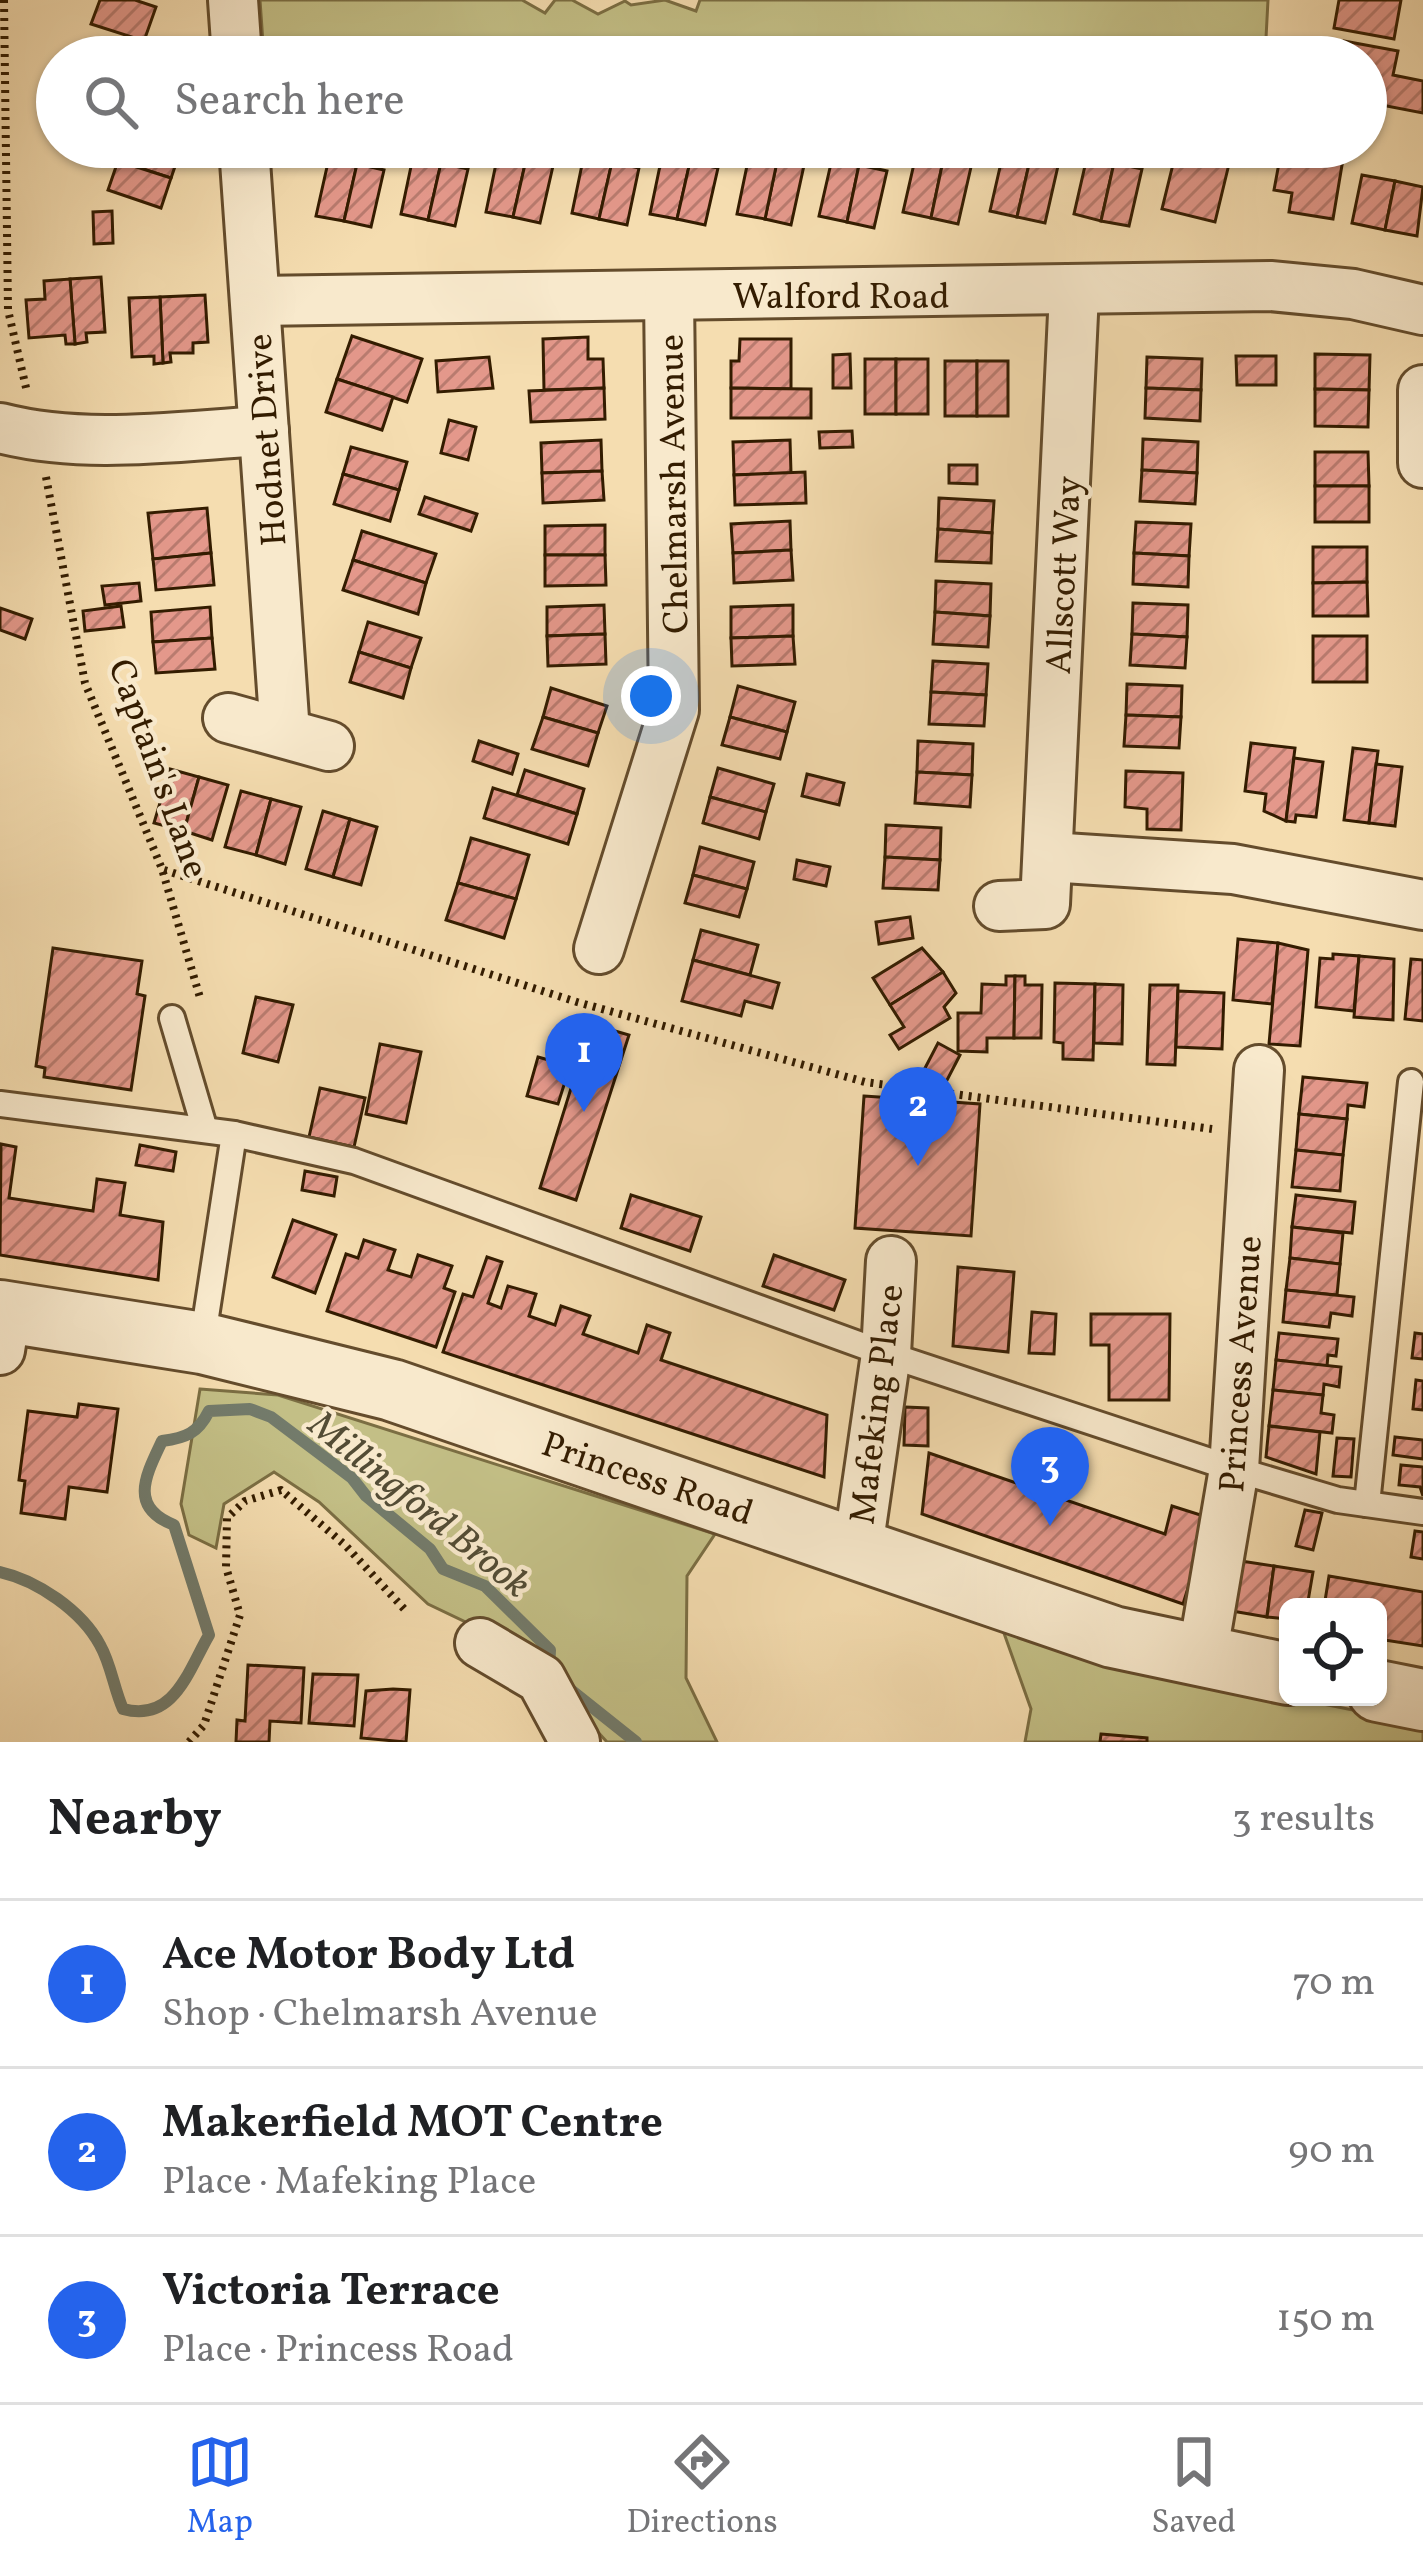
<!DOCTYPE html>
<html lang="en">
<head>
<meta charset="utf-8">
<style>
  :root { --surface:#fff; --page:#f6f6f6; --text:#202124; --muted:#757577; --line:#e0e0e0; --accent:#2563eb }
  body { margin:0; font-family:Vollkorn,serif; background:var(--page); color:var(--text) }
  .controls { position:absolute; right:36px; bottom:36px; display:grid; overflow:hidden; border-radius:18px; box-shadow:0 3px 9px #0004 }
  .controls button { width:108px; height:108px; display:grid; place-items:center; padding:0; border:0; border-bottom:3px solid var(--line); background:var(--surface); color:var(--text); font:60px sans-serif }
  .you { position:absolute; left:651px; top:696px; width:42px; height:42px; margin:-30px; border:9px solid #fff; border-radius:50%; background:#1a73e8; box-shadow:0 0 0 18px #1a73e833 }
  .badge { display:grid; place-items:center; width:78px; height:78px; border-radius:50%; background:var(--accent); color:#fff; font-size:39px; font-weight:700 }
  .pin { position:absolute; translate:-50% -99px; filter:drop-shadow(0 3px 6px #0008) }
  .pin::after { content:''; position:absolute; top:63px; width:42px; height:36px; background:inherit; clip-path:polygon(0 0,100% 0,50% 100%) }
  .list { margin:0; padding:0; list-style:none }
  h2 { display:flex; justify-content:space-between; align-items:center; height:156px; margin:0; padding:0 48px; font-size:51px }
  h2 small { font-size:39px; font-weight:400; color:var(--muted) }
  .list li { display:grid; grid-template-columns:78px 1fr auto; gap:36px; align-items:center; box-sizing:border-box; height:168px; padding:0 48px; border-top:3px solid var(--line) }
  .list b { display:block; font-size:45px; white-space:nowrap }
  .list p { margin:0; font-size:39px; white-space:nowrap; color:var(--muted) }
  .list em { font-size:39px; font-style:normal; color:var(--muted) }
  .icon { flex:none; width:66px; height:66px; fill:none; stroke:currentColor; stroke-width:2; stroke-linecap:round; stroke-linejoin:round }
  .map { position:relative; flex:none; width:1423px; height:1742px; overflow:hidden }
  .search { position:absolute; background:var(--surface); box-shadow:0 3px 9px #0004; left:36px; right:36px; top:36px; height:132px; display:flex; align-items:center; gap:30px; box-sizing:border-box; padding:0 42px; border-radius:66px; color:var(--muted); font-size:45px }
  .sheet { height:660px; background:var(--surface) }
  nav { display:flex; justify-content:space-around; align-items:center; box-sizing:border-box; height:168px; border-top:3px solid var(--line); background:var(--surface); font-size:33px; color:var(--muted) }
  nav a { display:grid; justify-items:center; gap:6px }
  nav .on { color:var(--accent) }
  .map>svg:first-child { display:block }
</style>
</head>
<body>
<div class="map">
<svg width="1423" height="1742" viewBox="0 0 1423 1742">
  <defs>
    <pattern id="building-hatch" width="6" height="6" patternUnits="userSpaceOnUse" patternTransform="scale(3)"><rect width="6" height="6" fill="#e4988b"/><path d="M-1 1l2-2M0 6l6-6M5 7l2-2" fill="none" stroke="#b97b6f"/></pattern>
  </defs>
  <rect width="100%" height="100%" fill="#f5ddb0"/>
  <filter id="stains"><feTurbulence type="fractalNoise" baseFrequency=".00167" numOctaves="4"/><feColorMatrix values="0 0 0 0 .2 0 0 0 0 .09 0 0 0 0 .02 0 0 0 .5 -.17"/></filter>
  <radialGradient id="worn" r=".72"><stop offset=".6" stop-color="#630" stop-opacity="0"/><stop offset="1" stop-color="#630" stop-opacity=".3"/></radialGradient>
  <!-- green -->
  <g fill="#c3bf86" stroke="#7b6e43" stroke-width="3">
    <polygon points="260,0 522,0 545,13 555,0 572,0 598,14 625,1 631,5 665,0 696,11 700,0 1268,0 1265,57 264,57"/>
    <polygon points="200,1389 278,1395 715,1534 687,1576 686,1678 717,1742 607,1742 522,1649 428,1604 319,1502 274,1472 224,1504 216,1548 189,1535 181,1504"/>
    <polygon points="1000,1622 1288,1697 1423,1724 1423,1742 1025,1742 1031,1709"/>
  </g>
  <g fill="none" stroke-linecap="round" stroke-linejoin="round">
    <!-- stream -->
    <g stroke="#737b6b" stroke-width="12">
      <path d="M 0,1572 C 37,1580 82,1611 100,1645 C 111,1664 114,1689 123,1709 C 174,1723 188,1671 209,1635 L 174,1525 C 128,1507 146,1475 162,1441 C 186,1438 198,1433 209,1411 L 250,1409 L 271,1417 L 352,1478 L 366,1496 L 430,1549 L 443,1569 L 485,1586 L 550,1650 L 549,1671"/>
      <polyline points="567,1687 636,1742"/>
    </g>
  </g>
  <!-- building -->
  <g fill="url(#building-hatch)" stroke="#331c00" stroke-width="3">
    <polygon points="100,0 135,0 156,7 144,41 91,24"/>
    <polygon points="1339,0 1401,0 1394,39 1334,28"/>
    <polygon points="123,41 172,57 118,57"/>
    <polygon points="1344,41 1398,51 1393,75 1423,81 1423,113 1366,102 1366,57 1341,57"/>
    <polygon points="123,147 174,147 181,149 171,178 118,161"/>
    <polygon points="780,147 808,147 791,225 765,219"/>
    <polygon points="1282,147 1344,153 1333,219 1289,212 1292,193 1274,190"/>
    <polygon points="1176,152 1229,164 1215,222 1162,209"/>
    <polygon points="498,154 526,160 513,217 486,212"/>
    <polygon points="1003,154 1030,160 1017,217 990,211"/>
    <polygon points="584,155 612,162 599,219 572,213"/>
    <polygon points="916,155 943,161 931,218 903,212"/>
    <polygon points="662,156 690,162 677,219 650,214"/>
    <polygon points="749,156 777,162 765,219 737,214"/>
    <polygon points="413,157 441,163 428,220 401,214"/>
    <polygon points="1087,157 1114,163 1101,221 1074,214"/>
    <polygon points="329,158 357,164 344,221 316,216"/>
    <polygon points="832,159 859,165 847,222 819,216"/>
    <polygon points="526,160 553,166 540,223 513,217"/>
    <polygon points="1030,160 1058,166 1045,223 1017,217"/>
    <polygon points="118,161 171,178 161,208 108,190"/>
    <polygon points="943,161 971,167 958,224 931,218"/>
    <polygon points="612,162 639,168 627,225 599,219"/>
    <polygon points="690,162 718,168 705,225 677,219"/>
    <polygon points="441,163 468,169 455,226 428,220"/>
    <polygon points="1114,163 1142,169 1129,226 1101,221"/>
    <polygon points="357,164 384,170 371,227 344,221"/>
    <polygon points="859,165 887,171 874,228 847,222"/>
    <polygon points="1362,175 1395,181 1385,230 1352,223"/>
    <polygon points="1395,181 1423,187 1417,236 1385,230"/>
    <polygon points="112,211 113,243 94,244 93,212"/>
    <polygon points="101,277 105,332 86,333 87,342 75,344 70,279"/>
    <polygon points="70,279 75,344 66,344 65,335 29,338 26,300 45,299 44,281"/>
    <polygon points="205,295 208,342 193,343 193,353 170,353 171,362 163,363 160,297"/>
    <polygon points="160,297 163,363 154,364 154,356 132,357 129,298"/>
    <polygon points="352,336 422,359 407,402 337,379"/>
    <polygon points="588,337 588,359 603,359 604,388 544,390 543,339"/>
    <polygon points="740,339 791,339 791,389 731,388 731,361 739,361"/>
    <polygon points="850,354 851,388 833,388 833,355"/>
    <polygon points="1315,354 1370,355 1369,390 1315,389"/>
    <polygon points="1236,356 1276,356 1276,385 1237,385"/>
    <polygon points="489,357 493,388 438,392 436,361"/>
    <polygon points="1147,357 1202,359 1201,390 1146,388"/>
    <rect x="865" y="359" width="31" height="55"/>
    <rect x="896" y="359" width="32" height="55"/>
    <rect x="945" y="361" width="32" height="55"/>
    <rect x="977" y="361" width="31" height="55"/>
    <polygon points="337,379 393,397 382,430 326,412"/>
    <polygon points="604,388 605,419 531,422 529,391"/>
    <polygon points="731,388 811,389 811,418 731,418"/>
    <polygon points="1146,388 1201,390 1200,421 1145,418"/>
    <polygon points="1315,389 1369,390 1368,427 1315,426"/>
    <polygon points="449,420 476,427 468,460 441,453"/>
    <polygon points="852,431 853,447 820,448 819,432"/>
    <polygon points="1143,439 1198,442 1197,473 1142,470"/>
    <polygon points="601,440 602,471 542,473 541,443"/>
    <polygon points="790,440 791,473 734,475 733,442"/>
    <polygon points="351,447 407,462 399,490 343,474"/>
    <polygon points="1315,452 1368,452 1369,486 1315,486"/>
    <polygon points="949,465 977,465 977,484 949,483"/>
    <polygon points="1142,470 1197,473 1195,504 1140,501"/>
    <polygon points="602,471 604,500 543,503 542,473"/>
    <polygon points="805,472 806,503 735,505 734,475"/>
    <polygon points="343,474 399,490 390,521 334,504"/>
    <rect x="1315" y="486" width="54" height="36"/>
    <polygon points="425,497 477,514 471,531 419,514"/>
    <polygon points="939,498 994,501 992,533 938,529"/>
    <polygon points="207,508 211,553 153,559 148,513"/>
    <polygon points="790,521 791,550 733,553 731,524"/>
    <polygon points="1136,522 1191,524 1189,556 1134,553"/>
    <polygon points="605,525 605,555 545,555 545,526"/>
    <polygon points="938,529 992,533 991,563 936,561"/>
    <polygon points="362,531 436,554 426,583 353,560"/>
    <polygon points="1313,547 1367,547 1367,582 1313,583"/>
    <polygon points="791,550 793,580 734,583 733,553"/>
    <polygon points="211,553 214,585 156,590 153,559"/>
    <polygon points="1134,553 1189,556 1188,587 1133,584"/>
    <polygon points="545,555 605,555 606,585 545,586"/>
    <polygon points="353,560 426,583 418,614 343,590"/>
    <polygon points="936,581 991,584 990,616 935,612"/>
    <polygon points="1367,582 1368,616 1313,616 1313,583"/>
    <polygon points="139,583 141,601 105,605 102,586"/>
    <polygon points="1133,603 1188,605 1187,637 1132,634"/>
    <polygon points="604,605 605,634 547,636 547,607"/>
    <polygon points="793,605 793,636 731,638 731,607"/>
    <polygon points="121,606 124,627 85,631 83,611"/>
    <polygon points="210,607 212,638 153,642 151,612"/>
    <polygon points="0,608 32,619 25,639 0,630"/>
    <polygon points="935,612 990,616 988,647 933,644"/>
    <polygon points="368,622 421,638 411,668 359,652"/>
    <polygon points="605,634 606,664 548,666 547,636"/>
    <polygon points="1132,634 1187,637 1185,668 1130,665"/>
    <polygon points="793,636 795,664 732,666 731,638"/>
    <rect x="1313" y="636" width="54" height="46"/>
    <polygon points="212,638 215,669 156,673 153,642"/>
    <polygon points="359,652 411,668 403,698 350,682"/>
    <polygon points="933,661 988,664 986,695 931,692"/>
    <polygon points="1127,684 1182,686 1181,717 1126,715"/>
    <polygon points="738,686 795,702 787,732 730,717"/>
    <polygon points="551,688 607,706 598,733 543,717"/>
    <polygon points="931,692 986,695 984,726 929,724"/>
    <polygon points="1126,715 1181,717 1179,748 1124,746"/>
    <polygon points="543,717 598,733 588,766 532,749"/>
    <polygon points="730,717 787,732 780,759 722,745"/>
    <polygon points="479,741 518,754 512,774 473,761"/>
    <polygon points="918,741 973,744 972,775 917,772"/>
    <polygon points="1251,743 1295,748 1286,821 1264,811 1266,794 1245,791"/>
    <polygon points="1353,748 1378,751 1369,823 1344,820"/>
    <polygon points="1294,758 1323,762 1316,817 1296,815 1295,822 1286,821"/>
    <polygon points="1376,764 1402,767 1395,826 1369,823"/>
    <polygon points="718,768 774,784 766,812 710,797"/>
    <polygon points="170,769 199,777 184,831 154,823"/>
    <polygon points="525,770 584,789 577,814 517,795"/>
    <polygon points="1126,771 1183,773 1181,830 1147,829 1147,809 1125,807"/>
    <polygon points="917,772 972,775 970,807 915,803"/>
    <polygon points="807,774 844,783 839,805 802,796"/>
    <polygon points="199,777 228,785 212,840 184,831"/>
    <polygon points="493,788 577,814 568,844 484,818"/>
    <polygon points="241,791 271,799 256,855 225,847"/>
    <polygon points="710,797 766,812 759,839 703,823"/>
    <polygon points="271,799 301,807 285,864 256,855"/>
    <polygon points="323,811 350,819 333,877 306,869"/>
    <polygon points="350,819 377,827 361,885 333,877"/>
    <polygon points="886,825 941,828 940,860 885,857"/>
    <polygon points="471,838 529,855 516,899 458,883"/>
    <polygon points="700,847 754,862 747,889 693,875"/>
    <polygon points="885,857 940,860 938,890 883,888"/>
    <polygon points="797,860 830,867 826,886 794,879"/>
    <polygon points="693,875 747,889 739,917 685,903"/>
    <polygon points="458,883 516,899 504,938 446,920"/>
    <polygon points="910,917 913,938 879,944 876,922"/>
    <polygon points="701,930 758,945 750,975 693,960"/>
    <polygon points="1238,939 1278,943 1272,1004 1233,1000"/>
    <polygon points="1278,943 1308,950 1300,1046 1269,1044"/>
    <polygon points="53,948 142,961 137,994 145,996 131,1090 44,1077 45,1068 36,1066"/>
    <polygon points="922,948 943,972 890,1005 873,978"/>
    <polygon points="1333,954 1359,956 1354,1011 1316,1007 1320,958 1333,959"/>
    <polygon points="1359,956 1394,959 1393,1020 1354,1017"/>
    <polygon points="1411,959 1423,960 1423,1021 1405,1019"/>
    <polygon points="693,960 779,983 772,1008 745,1001 741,1016 682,1001"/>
    <polygon points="943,972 956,993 944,1007 950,1018 899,1049 890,1035 904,1027 890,1005"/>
    <polygon points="1006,976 1015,976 1014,1038 987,1038 987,1052 958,1051 958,1013 981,1013 982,984 1006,985"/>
    <polygon points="1015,976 1025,976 1025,985 1042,985 1041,1038 1014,1038"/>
    <polygon points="1055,983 1095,984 1093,1060 1063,1059 1063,1043 1054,1042"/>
    <polygon points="1095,984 1123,985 1122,1044 1094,1043"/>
    <polygon points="1150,985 1178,985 1175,1065 1147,1064"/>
    <polygon points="1178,991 1224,993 1222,1049 1176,1047"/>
    <polygon points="256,997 293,1005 278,1062 243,1053"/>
    <polygon points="591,1024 629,1035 576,1200 540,1188"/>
    <polygon points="938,1043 960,1055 945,1084 923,1072"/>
    <polygon points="380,1044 421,1052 406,1123 366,1114"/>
    <polygon points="538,1057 570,1066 558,1104 527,1096"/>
    <polygon points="1303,1077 1367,1083 1364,1107 1348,1105 1347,1119 1299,1114"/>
    <polygon points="320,1088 365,1098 354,1147 309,1137"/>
    <polygon points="864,1096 980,1104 971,1236 855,1228"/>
    <polygon points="1299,1114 1347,1119 1343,1155 1296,1150"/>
    <polygon points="1,1144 16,1147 9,1198 93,1211 97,1179 125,1183 120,1215 163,1222 158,1280 0,1255"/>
    <polygon points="140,1145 176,1152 173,1171 136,1165"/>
    <polygon points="1296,1150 1343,1155 1340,1191 1292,1187"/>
    <polygon points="305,1171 337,1177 334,1196 302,1190"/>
    <polygon points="631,1195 701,1217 690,1251 621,1228"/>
    <polygon points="1296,1195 1355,1202 1352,1233 1292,1227"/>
    <polygon points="293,1220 336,1235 315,1293 273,1277"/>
    <polygon points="1292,1227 1343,1233 1340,1264 1290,1258"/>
    <polygon points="364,1240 395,1250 388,1270 411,1277 418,1255 452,1266 444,1288 455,1292 436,1347 327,1311 346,1254 358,1258"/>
    <polygon points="774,1255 845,1280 834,1310 763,1286"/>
    <polygon points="487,1257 502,1262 488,1303 501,1308 508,1286 536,1294 529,1316 555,1325 561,1306 590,1316 583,1334 638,1353 647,1325 670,1333 661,1360 827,1415 824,1477 443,1352 463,1294 473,1297"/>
    <polygon points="1290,1258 1340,1264 1337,1295 1286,1290"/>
    <polygon points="958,1267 1014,1272 1008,1352 953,1346"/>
    <polygon points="1286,1290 1354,1297 1352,1316 1331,1313 1329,1327 1283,1322"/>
    <polygon points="1032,1312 1056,1314 1054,1354 1029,1353"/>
    <polygon points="1091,1314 1170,1314 1169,1400 1109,1400 1109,1345 1091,1345"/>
    <polygon points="1279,1333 1338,1339 1336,1356 1328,1355 1327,1366 1276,1360"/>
    <polygon points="1415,1333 1423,1334 1423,1359 1412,1358"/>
    <polygon points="1276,1360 1341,1367 1339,1387 1324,1384 1323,1395 1273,1390"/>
    <polygon points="1416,1380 1423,1381 1423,1410 1413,1409"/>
    <polygon points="1273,1390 1323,1395 1321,1413 1334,1415 1332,1433 1269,1426"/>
    <polygon points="79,1404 118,1409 107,1492 69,1487 65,1519 21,1513 25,1481 19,1480 28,1411 77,1417"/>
    <polygon points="905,1407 928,1408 928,1446 904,1445"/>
    <polygon points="1269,1426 1320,1432 1316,1474 1266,1457"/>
    <polygon points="1395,1437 1423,1440 1423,1459 1393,1455"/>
    <polygon points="1337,1438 1354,1439 1351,1477 1333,1476"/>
    <polygon points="929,1453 1165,1534 1172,1506 1210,1518 1183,1604 922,1514"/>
    <polygon points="1401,1465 1423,1467 1423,1496 1420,1487 1399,1485"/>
    <polygon points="1305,1510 1322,1513 1313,1550 1296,1546"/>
    <polygon points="1415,1531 1423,1532 1423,1559 1411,1557"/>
    <polygon points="1241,1561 1274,1566 1267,1617 1232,1611"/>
    <polygon points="1274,1566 1313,1572 1307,1607 1288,1607 1288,1619 1267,1617"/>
    <polygon points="1329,1576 1423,1592 1423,1646 1378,1639 1378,1607 1324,1607"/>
    <polygon points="248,1665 304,1668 301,1723 270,1721 269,1742 236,1742 237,1720 245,1721"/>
    <polygon points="313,1674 358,1675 354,1726 309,1723"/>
    <polygon points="393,1689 410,1690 406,1742 361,1738 366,1691"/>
    <polygon points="1101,1734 1147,1738 1147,1742 1100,1742"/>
  </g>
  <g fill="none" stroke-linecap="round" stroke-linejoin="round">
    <!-- service casing -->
    <g stroke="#644c2c" stroke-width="30">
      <g id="service">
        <polyline points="172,1018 205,1130"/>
        <polyline points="0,1104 234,1134 354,1161 886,1354 1234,1469 1338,1500 1423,1512"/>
        <polyline points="202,1343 234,1134"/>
        <polyline points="1367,1504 1411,1082"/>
      </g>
    </g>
    <!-- minor casing -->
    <g stroke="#644c2c" stroke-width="54">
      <g id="minor">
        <polyline points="233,0 237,57"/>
        <polyline points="244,147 285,733"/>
        <polyline points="256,301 1270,286 1353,294 1423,310"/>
        <polyline points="1423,390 1423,463"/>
        <path d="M 0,428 C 85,450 177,436 264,431"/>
        <polyline points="228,718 329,746"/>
        <polyline points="1049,857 1233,869 1423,905"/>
        <polyline points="999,906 1045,904 1074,293"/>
        <polyline points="599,949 674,710 669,296"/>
        <polyline points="0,1350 6,1312"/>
        <polyline points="858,1548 886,1354 891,1261"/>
        <polyline points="480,1643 541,1679 575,1742"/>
        <polyline points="1202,1657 1234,1469 1259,1070"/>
      </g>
    </g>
    <!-- tertiary casing -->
    <g stroke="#644c2c" stroke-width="66">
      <g id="tertiary">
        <polyline points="0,1311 202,1343 392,1390 1113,1637 1288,1674"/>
        <polyline points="1378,1691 1423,1700"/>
      </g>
    </g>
    <!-- path -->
    <g stroke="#331c00" stroke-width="8" stroke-dasharray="3 6" stroke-linecap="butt">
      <polyline points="4,0 8,310 27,392"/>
      <polyline points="46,477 85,683 162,869 201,1001"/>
      <polyline points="164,870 577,1002 865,1082 1212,1129"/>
      <polyline points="189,1742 204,1725 240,1615 226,1567 227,1518 245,1501 281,1490 345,1545 408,1613"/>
    </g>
    <!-- service -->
    <use href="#service" stroke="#f8e9cc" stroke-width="24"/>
    <!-- minor -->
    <use href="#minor" stroke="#f8e9cc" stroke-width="48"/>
    <!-- tertiary -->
    <use href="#tertiary" stroke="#f8e9cc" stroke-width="60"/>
  </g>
  <g text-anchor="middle" stroke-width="9" stroke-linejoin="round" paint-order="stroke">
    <!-- street labels -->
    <g font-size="36" fill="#331c00" stroke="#f8e9cc">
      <text x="841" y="308">Walford Road</text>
      <text transform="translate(265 440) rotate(-94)" y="13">Hodnet Drive</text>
      <text transform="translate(672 484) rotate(-91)" y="13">Chelmarsh Avenue</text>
      <text transform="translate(1062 575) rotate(-87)" y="13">Allscott Way</text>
      <text transform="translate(160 768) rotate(70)" y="13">Captain's Lane</text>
      <text transform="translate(1239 1364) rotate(-86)" y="13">Princess Avenue</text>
      <text transform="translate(875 1404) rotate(-83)" y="13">Mafeking Place</text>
      <text transform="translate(648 1477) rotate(19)" y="13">Princess Road</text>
    </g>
    <!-- water labels -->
    <g font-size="39" font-style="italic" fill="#534c35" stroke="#f8e9cc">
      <text transform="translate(421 1503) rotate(39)" y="14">Millingford Brook</text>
    </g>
  </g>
  <rect width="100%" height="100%" filter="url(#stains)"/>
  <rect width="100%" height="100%" fill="url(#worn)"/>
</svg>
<div class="controls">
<button><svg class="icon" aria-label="locate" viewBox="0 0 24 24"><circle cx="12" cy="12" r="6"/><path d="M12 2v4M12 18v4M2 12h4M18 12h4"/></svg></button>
</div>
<div class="you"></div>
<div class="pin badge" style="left:584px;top:1112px">1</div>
<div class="pin badge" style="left:918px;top:1166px">2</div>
<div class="pin badge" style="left:1050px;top:1526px">3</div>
<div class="search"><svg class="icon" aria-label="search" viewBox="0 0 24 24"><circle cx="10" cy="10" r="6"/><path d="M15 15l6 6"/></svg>Search here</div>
</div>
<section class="sheet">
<h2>Nearby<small>3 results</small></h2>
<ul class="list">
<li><span class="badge">1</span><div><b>Ace Motor Body Ltd</b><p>Shop · Chelmarsh Avenue</p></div><em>70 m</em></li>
<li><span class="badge">2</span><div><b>Makerfield MOT Centre</b><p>Place · Mafeking Place</p></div><em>90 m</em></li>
<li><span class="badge">3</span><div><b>Victoria Terrace</b><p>Place · Princess Road</p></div><em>150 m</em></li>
</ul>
</section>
<nav>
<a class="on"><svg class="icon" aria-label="map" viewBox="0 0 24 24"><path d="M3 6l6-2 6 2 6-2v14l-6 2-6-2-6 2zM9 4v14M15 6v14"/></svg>Map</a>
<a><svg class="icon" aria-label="directions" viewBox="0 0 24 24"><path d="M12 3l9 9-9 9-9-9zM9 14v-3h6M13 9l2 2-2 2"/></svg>Directions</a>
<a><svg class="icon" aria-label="saved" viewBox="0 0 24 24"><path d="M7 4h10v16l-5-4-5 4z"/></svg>Saved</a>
</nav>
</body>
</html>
